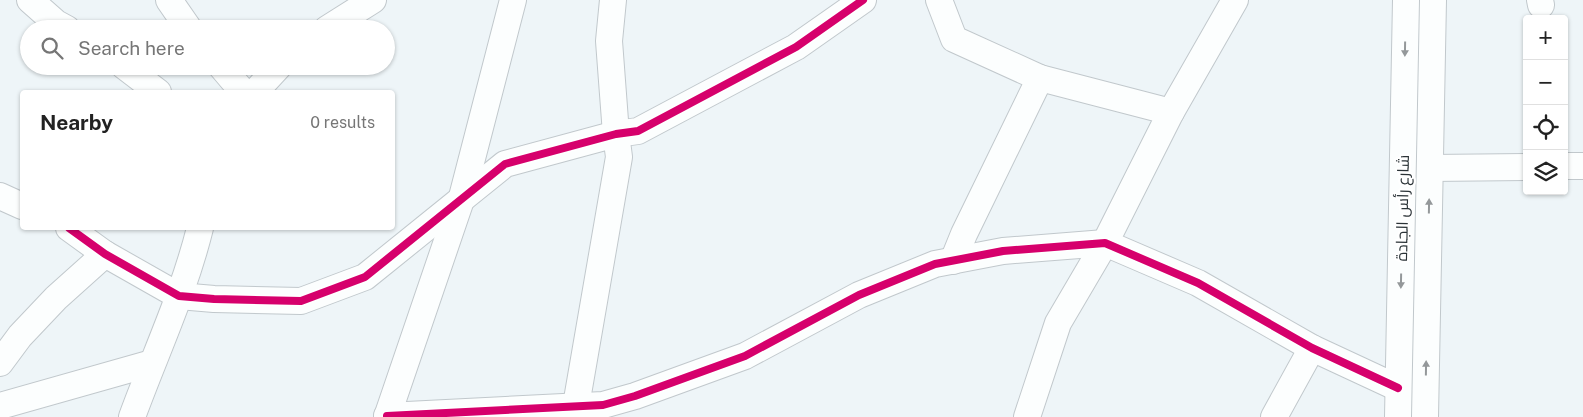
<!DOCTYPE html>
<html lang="en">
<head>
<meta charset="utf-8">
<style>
  :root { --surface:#fff; --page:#f6f6f6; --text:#222; --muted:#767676; --line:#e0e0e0 }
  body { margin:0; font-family:"Public Sans",Cairo,sans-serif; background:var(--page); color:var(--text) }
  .controls { position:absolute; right:15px; top:15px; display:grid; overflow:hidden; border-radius:5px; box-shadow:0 1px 4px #0004 }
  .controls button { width:45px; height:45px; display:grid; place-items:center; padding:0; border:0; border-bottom:1px solid var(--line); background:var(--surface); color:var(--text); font:25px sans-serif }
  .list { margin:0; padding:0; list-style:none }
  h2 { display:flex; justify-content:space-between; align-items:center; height:65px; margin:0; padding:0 20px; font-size:21px }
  h2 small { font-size:16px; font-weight:400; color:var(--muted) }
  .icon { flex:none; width:28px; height:28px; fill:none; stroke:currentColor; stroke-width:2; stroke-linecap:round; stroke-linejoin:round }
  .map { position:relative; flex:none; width:1583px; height:417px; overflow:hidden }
  .search { position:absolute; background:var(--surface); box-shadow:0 1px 4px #0004; left:20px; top:20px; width:375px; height:55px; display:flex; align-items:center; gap:12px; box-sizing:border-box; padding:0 18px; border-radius:28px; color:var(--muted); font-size:19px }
  .panel { position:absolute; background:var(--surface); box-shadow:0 1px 4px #0004; left:20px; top:90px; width:375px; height:140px; border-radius:5px }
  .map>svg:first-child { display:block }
</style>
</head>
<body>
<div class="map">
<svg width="1583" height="417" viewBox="0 0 1583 417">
  <rect width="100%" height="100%" fill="#eef5f8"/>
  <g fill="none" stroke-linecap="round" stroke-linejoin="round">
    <!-- minor casing -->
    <g stroke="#c1c8cc" stroke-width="28">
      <g id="minor">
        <polyline points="30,0 56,23 67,29"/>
        <polyline points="169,0 189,29"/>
        <polyline points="939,0 954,39 1040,78 1171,112"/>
        <polyline points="1540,0 1541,5"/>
        <polyline points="327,29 373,0"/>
        <polyline points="124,66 158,92"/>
        <polyline points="221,66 243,92"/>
        <polyline points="255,92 279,66"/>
        <polyline points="1564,166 1583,166"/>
        <polyline points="1430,168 1527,167"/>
        <polyline points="0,196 22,206"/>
        <polyline points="69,228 105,254 179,296 214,299 301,301 365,277 505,164 616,134 638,131 796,47 863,0"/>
        <polyline points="953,261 964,234 1040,78"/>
        <polyline points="0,363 20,336 56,298 105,254"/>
        <polyline points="0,406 152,363"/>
        <polyline points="387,416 603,405 635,396 745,356 859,295 935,264 1003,251 1105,243 1198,283 1312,348 1398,388"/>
        <path d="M 132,417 C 155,354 184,293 200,228"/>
        <polyline points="387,417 462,197 513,0"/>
        <polyline points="574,417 619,157 616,134 609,41 613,0"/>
        <polyline points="1027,417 1058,323 1105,243 1171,112 1235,0"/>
        <polyline points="1274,417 1312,348"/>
        <polyline points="1398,417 1406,0"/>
        <polyline points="1425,417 1433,0"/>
      </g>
    </g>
    <!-- minor -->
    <use href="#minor" stroke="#fcfefe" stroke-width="26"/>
    <!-- cycleway casing -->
    <g stroke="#fff" stroke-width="11">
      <g id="cycleway">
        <polyline points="69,228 105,254 179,296 214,299 301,301 365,277 505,164 616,134 638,131 796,47 863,0"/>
        <polyline points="387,416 603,405 635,396 745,356 859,295 935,264 1003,251 1105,243 1198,283 1312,348 1398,388"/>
      </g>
    </g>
    <!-- cycleway -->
    <use href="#cycleway" stroke="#d6006c" stroke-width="8"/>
  </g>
  <!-- one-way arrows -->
  <defs><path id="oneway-solid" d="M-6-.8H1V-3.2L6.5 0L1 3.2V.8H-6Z" transform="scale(1.25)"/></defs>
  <g fill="#94989a">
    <use href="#oneway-solid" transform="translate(1405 49) rotate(91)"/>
    <use href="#oneway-solid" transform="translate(1429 206) rotate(-89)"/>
    <use href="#oneway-solid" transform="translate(1401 281) rotate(91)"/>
    <use href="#oneway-solid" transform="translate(1426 368) rotate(-89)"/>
  </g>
  <g text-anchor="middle" stroke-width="4.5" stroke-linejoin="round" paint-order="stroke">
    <!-- street labels -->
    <g font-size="16" fill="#2b3337" stroke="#fff">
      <text transform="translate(1402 208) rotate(-89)" y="6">شارع رأس الجادة</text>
    </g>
  </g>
</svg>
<div class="controls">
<button>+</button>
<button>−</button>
<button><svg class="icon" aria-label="locate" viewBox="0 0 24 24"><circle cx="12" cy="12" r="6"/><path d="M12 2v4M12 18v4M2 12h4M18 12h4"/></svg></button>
<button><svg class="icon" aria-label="layers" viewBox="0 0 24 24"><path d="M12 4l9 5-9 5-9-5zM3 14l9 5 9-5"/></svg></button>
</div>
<div class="search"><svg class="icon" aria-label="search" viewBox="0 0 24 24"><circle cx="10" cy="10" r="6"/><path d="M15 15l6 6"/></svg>Search here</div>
<section class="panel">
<h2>Nearby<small>0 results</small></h2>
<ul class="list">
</ul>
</section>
</div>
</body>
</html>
